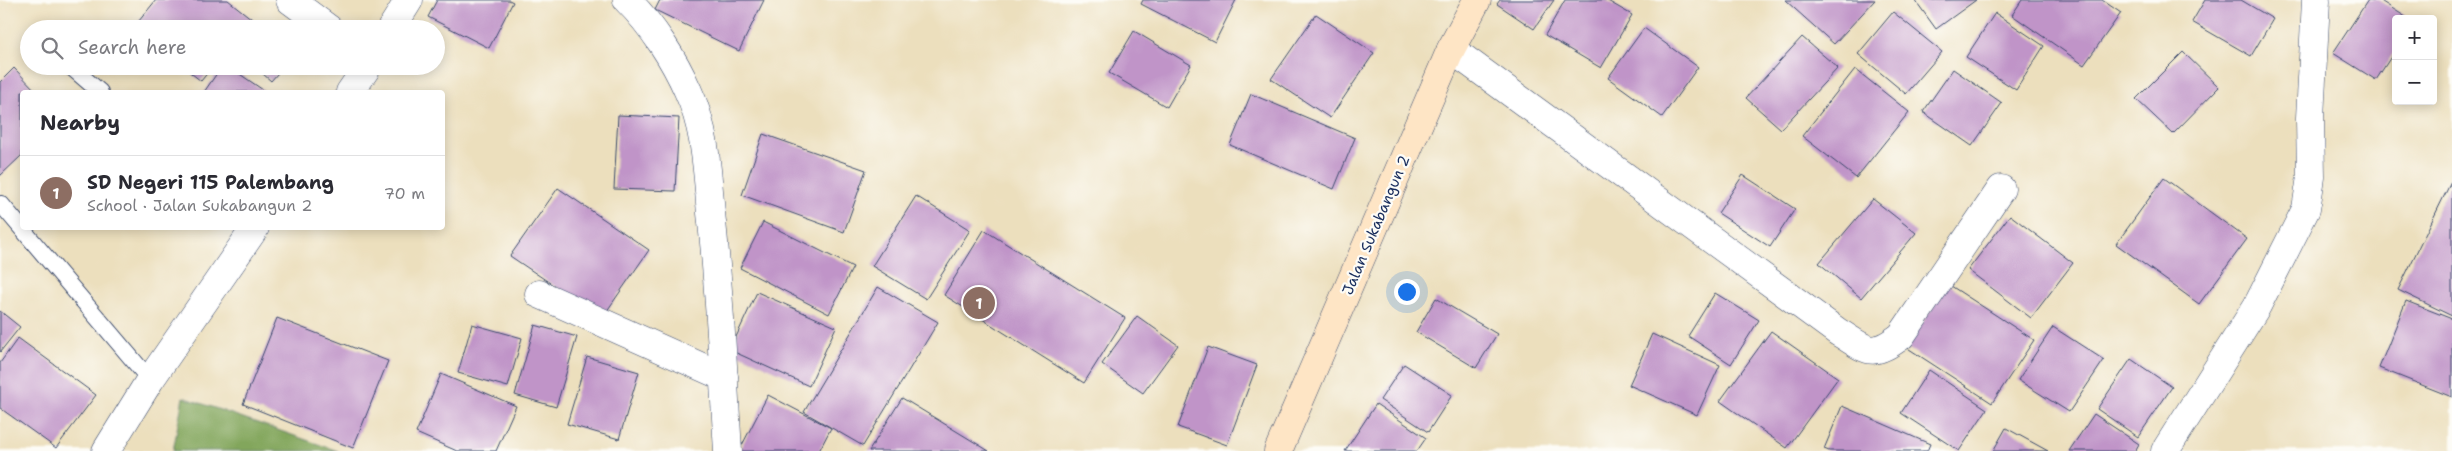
<!DOCTYPE html>
<html lang="en">
<head>
<meta charset="utf-8">
<style>
  :root { --surface:#fff; --page:#f7f7f7; --text:#2b2b33; --muted:#7c7c81; --line:#e1e1e2; --accent:#0f766e }
  body { margin:0; font-family:"Shantell Sans",sans-serif; background:var(--page); color:var(--text) }
  .controls { position:absolute; right:15px; top:15px; display:grid; overflow:hidden; border-radius:5px; box-shadow:0 2px 12px #0003 }
  .controls button { width:45px; height:45px; display:grid; place-items:center; padding:0; border:0; border-bottom:1px solid var(--line); background:var(--surface); color:var(--text); font:25px sans-serif }
  .you { position:absolute; left:1406px; top:291px; width:18px; height:18px; margin:-12px; border:4px solid #fff; border-radius:50%; background:#1a73e8; box-shadow:0 0 0 8px #1a73e833 }
  .badge { display:grid; place-items:center; width:32px; height:32px; border-radius:50%; background:var(--accent); color:#fff; font-size:16px; font-weight:700 }
  .pin { position:absolute; translate:-50% -50%; border:2px solid #fff; box-shadow:0 1px 5px #0006 }
  .list { margin:0; padding:0; list-style:none }
  h2 { display:flex; justify-content:space-between; align-items:center; height:65px; margin:0; padding:0 20px; font-size:21px }
  h2 small { font-size:16px; font-weight:400; color:var(--muted) }
  .list li { display:grid; grid-template-columns:32px 1fr auto; gap:15px; align-items:center; box-sizing:border-box; height:75px; padding:0 20px; border-top:1px solid var(--line) }
  .list b { display:block; font-size:19px; white-space:nowrap }
  .list p { margin:0; font-size:16px; white-space:nowrap; color:var(--muted) }
  .list em { font-size:16px; font-style:normal; color:var(--muted) }
  .icon { flex:none; width:28px; height:28px; fill:none; stroke:currentColor; stroke-width:2; stroke-linecap:round; stroke-linejoin:round }
  .map { position:relative; flex:none; width:2452px; height:451px; overflow:hidden }
  .search { position:absolute; background:var(--surface); box-shadow:0 2px 12px #0003; left:20px; top:20px; width:425px; height:55px; display:flex; align-items:center; gap:12px; box-sizing:border-box; padding:0 18px; border-radius:28px; color:var(--muted); font-size:19px }
  .panel { position:absolute; background:var(--surface); box-shadow:0 2px 12px #0003; left:20px; top:90px; width:425px; height:140px; border-radius:5px }
  .map>svg:first-child { display:block }
</style>
</head>
<body>
<div class="map">
<svg width="2452" height="451" viewBox="0 0 2452 451">
  <rect width="100%" height="100%" fill="#fdfcf7"/>
  <filter id="ink" filterUnits="userSpaceOnUse"><feTurbulence type="fractalNoise" baseFrequency=".02" numOctaves="2"/><feDisplacementMap in="SourceGraphic" scale="10" xChannelSelector="R" yChannelSelector="G"/><feConvolveMatrix kernelMatrix="1 2 1 2 8 2 1 2 1" color-interpolation-filters="sRGB"/></filter>
  <filter id="wash" filterUnits="userSpaceOnUse"><feTurbulence type="fractalNoise" baseFrequency=".0096" numOctaves="4" result="noise"/><feDisplacementMap in="SourceGraphic" scale="20" xChannelSelector="R" yChannelSelector="G"/><feGaussianBlur stdDeviation="1.12" result="paint"/><feColorMatrix in="noise" values="0 0 0 0 0 0 0 0 0 0 0 0 0 0 0 0 0 1.4 0 .05"/><feComposite in="paint" operator="in"/></filter>
  <g filter="url(#wash)">
    <rect width="100%" height="100%" fill="#ecdfbd"/>
    <!-- forest -->
    <polygon fill="#82a65b" stroke="#4e6a5c" points="183,397 338,451 173,451"/>
    <g id="blocks">
      <!-- building -->
      <g fill="#c094c8">
        <polygon points="156,0 228,0 252,19 244,29 136,29 134,27"/>
        <polygon points="437,0 509,0 513,2 489,48 428,17"/>
        <polygon points="660,0 764,0 739,51 655,10"/>
        <polygon points="1143,0 1236,0 1215,42 1141,4"/>
        <polygon points="1500,0 1554,0 1534,29 1497,4"/>
        <polygon points="1565,0 1606,0 1632,15 1601,68 1545,35"/>
        <polygon points="1785,0 1875,0 1834,44"/>
        <polygon points="1915,0 1976,0 1936,29"/>
        <polygon points="2022,0 2102,0 2121,13 2084,65 2012,15"/>
        <polygon points="2205,0 2241,0 2273,19 2251,56 2192,22"/>
        <polygon points="2368,0 2379,0 2409,19 2396,19 2396,49 2376,80 2333,53"/>
        <polygon points="1893,12 1942,52 1906,94 1858,54"/>
        <polygon points="1995,13 2044,46 2016,90 1966,57"/>
        <polygon points="1316,14 1374,53 1330,118 1271,79"/>
        <polygon points="1644,28 1698,67 1662,117 1608,78"/>
        <polygon points="1134,31 1191,65 1167,107 1109,73"/>
        <polygon points="1802,37 1838,68 1781,129 1746,98"/>
        <polygon points="2183,52 2219,87 2173,134 2136,99"/>
        <polygon points="182,66 213,66 201,81"/>
        <polygon points="222,66 228,66 266,92 204,92"/>
        <polygon points="254,66 284,66 271,81"/>
        <polygon points="14,68 37,92 22,92 22,155 0,176 0,82"/>
        <polygon points="1855,69 1909,112 1856,178 1802,136"/>
        <polygon points="1953,69 2002,103 1972,146 1923,112"/>
        <polygon points="1251,94 1355,138 1334,189 1230,145"/>
        <polygon points="618,115 679,118 675,191 614,189"/>
        <polygon points="763,134 866,170 844,232 742,195"/>
        <polygon points="1743,175 1795,209 1770,247 1718,213"/>
        <polygon points="2164,178 2247,239 2199,304 2116,244"/>
        <polygon points="2452,180 2452,316 2398,290"/>
        <polygon points="558,188 649,250 602,318 510,256"/>
        <polygon points="916,196 970,230 926,299 872,266"/>
        <polygon points="1873,199 1916,233 1861,298 1819,263"/>
        <polygon points="2010,215 2073,263 2031,318 1968,270"/>
        <polygon points="763,222 853,267 829,314 740,268"/>
        <polygon points="984,230 1125,318 1084,383 944,295"/>
        <polygon points="1948,284 2034,340 1992,403 1906,347"/>
        <polygon points="878,287 938,322 863,446 804,412"/>
        <polygon points="757,292 836,327 809,386 730,350"/>
        <polygon points="1715,293 1759,320 1731,364 1688,336"/>
        <polygon points="1436,298 1497,334 1476,368 1416,332"/>
        <polygon points="2406,301 2452,319 2452,397 2379,368"/>
        <polygon points="0,311 20,327 0,352"/>
        <polygon points="1137,316 1178,345 1143,393 1102,364"/>
        <polygon points="277,318 388,361 353,448 243,404"/>
        <polygon points="472,324 522,338 508,387 458,373"/>
        <polygon points="535,325 577,337 556,407 515,395"/>
        <polygon points="2053,327 2104,360 2069,412 2018,380"/>
        <polygon points="1771,331 1838,378 1787,448 1720,401"/>
        <polygon points="1652,334 1720,365 1697,415 1629,385"/>
        <polygon points="18,338 96,395 56,448 0,408 0,363"/>
        <polygon points="1208,347 1257,365 1227,445 1178,427"/>
        <polygon points="587,357 639,372 619,439 567,424"/>
        <polygon points="2131,359 2172,387 2138,437 2097,409"/>
        <polygon points="1404,364 1452,395 1428,432 1380,400"/>
        <polygon points="1929,370 1987,409 1959,451 1901,413"/>
        <polygon points="441,374 516,406 496,451 457,451 416,433"/>
        <polygon points="768,395 831,428 819,451 739,451"/>
        <polygon points="902,398 989,451 869,451"/>
        <polygon points="1376,404 1426,438 1417,451 1345,451"/>
        <polygon points="1842,406 1930,444 1927,451 1829,451 1824,449"/>
        <polygon points="2094,414 2139,444 2135,451 2069,451"/>
        <polygon points="2006,428 2048,451 1993,451"/>
      </g>
    </g>
  </g>
  <g filter="url(#ink)">
    <use href="#blocks" fill-opacity="0" stroke="#3a496c" stroke-width="1"/>
    <g fill="none" stroke-linecap="round" stroke-linejoin="round">
      <!-- lane casing -->
      <g stroke="#3a496c" stroke-width="18">
        <g id="lane">
          <polyline points="70,66 100,92"/>
          <polyline points="1,204 150,380"/>
        </g>
      </g>
      <!-- street casing -->
      <g stroke="#3a496c" stroke-width="29">
        <g id="street">
          <polyline points="290,0 329,29"/>
          <path d="M 627,0 C 652,25 674,59 688,91 C 706,129 707,172 711,213 C 720,292 723,372 728,451"/>
          <polyline points="391,29 409,0"/>
          <path d="M 1451,49 L 1838,332 C 1868,350 1870,359 1901,336 L 2001,189"/>
          <polyline points="350,92 368,66"/>
          <polyline points="539,294 724,377"/>
          <polyline points="106,451 150,380 255,228"/>
          <polyline points="2165,451 2257,306 2306,209 2311,177 2310,118 2316,0"/>
        </g>
      </g>
      <!-- secondary casing -->
      <g stroke="#3a496c" stroke-width="29">
        <polyline id="secondary" points="1278,451 1451,49 1477,0"/>
      </g>
      <!-- lane -->
      <use href="#lane" stroke="#fff" stroke-width="16"/>
      <!-- street -->
      <use href="#street" stroke="#fff" stroke-width="28"/>
      <!-- secondary -->
      <use href="#secondary" stroke="#fee5c5" stroke-width="28"/>
    </g>
  </g>
  <g text-anchor="middle" stroke-width="4.5" stroke-linejoin="round" paint-order="stroke">
    <!-- street labels -->
    <g font-size="15" fill="#1b2f5e" stroke="#fdfcf7">
      <text transform="translate(1376 225) rotate(-67)" y="5">Jalan Sukabangun 2</text>
    </g>
  </g>
</svg>
<div class="controls">
<button>+</button>
<button>−</button>
</div>
<div class="you"></div>
<div class="pin badge" style="left:979px;top:303px;background:#8d6e63">1</div>
<div class="search"><svg class="icon" aria-label="search" viewBox="0 0 24 24"><circle cx="10" cy="10" r="6"/><path d="M15 15l6 6"/></svg>Search here</div>
<section class="panel">
<h2>Nearby<small></small></h2>
<ul class="list">
<li><span class="badge" style="background:#8d6e63">1</span><div><b>SD Negeri 115 Palembang</b><p>School · Jalan Sukabangun 2</p></div><em>70 m</em></li>
</ul>
</section>
</div>
</body>
</html>
